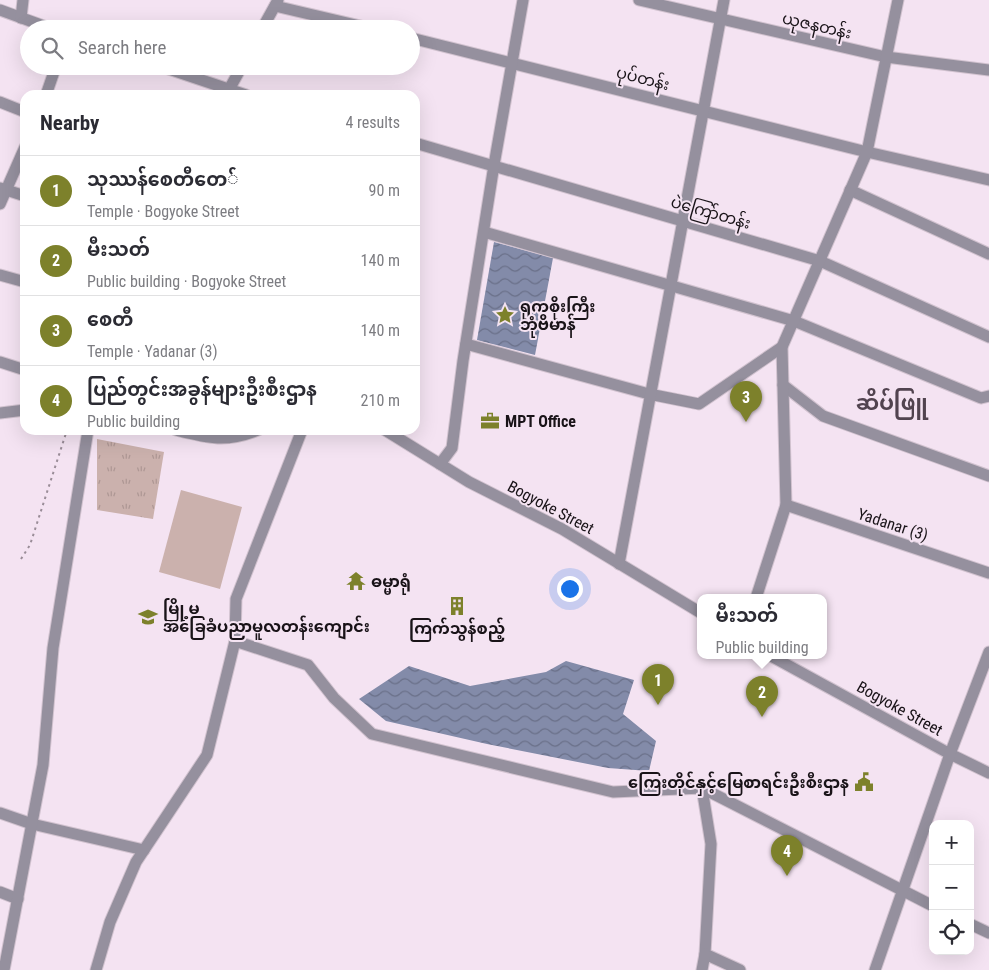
<!DOCTYPE html>
<html lang="en">
<head>
<meta charset="utf-8">
<style>
  :root { --surface:#fff; --page:#f7f7f7; --text:#2b2b33; --muted:#7c7c81; --line:#e1e1e2; --accent:#7d812b }
  body { margin:0; font-family:"Roboto Condensed","Noto Sans Myanmar",sans-serif; background:var(--page); color:var(--text) }
  .controls { position:absolute; right:15px; bottom:15px; display:grid; overflow:hidden; border-radius:10px; box-shadow:0 5px 20px #0002 }
  .controls button { width:45px; height:45px; display:grid; place-items:center; padding:0; border:0; border-bottom:1px solid var(--line); background:var(--surface); color:var(--text); font:25px sans-serif }
  .you { position:absolute; left:569px; top:588px; width:18px; height:18px; margin:-12px; border:4px solid #fff; border-radius:50%; background:#1a73e8; box-shadow:0 0 0 8px #1a73e833 }
  .badge { display:grid; place-items:center; width:32px; height:32px; border-radius:50%; background:var(--accent); color:#fff; font-size:16px; font-weight:700 }
  .pin { position:absolute; translate:-50% -41px; filter:drop-shadow(0 1px 2px #0008) }
  .pin::after { content:''; position:absolute; top:26px; width:18px; height:15px; background:inherit; clip-path:polygon(0 0,100% 0,50% 100%) }
  .popup { position:absolute; left:697px; top:594px; width:130px; height:65px; box-sizing:border-box; display:grid; place-content:center; border-radius:10px; background:var(--surface); filter:drop-shadow(0 1px 4px #0005); font-size:16px; white-space:nowrap; color:var(--muted) }
  .popup b { font-size:19px; color:var(--text) }
  .popup::after { content:''; position:absolute; left:50%; top:100%; margin-left:-10px; border:10px solid transparent; border-top-color:var(--surface) }
  .list { margin:0; padding:0; list-style:none }
  h2 { display:flex; justify-content:space-between; align-items:center; height:65px; margin:0; padding:0 20px; font-size:21px }
  h2 small { font-size:16px; font-weight:400; color:var(--muted) }
  .list li { display:grid; grid-template-columns:32px 1fr auto; gap:15px; align-items:center; box-sizing:border-box; height:70px; padding:0 20px; border-top:1px solid var(--line) }
  .list b { display:block; font-size:19px; white-space:nowrap }
  .list p { margin:0; font-size:16px; white-space:nowrap; color:var(--muted) }
  .list em { font-size:16px; font-style:normal; color:var(--muted) }
  .icon { flex:none; width:28px; height:28px; fill:none; stroke:currentColor; stroke-width:2; stroke-linecap:round; stroke-linejoin:round }
  .map { position:relative; flex:none; width:989px; height:970px; overflow:hidden }
  .search { position:absolute; background:var(--surface); box-shadow:0 5px 20px #0002; left:20px; top:20px; width:400px; height:55px; display:flex; align-items:center; gap:12px; box-sizing:border-box; padding:0 18px; border-radius:28px; color:var(--muted); font-size:19px }
  .panel { position:absolute; background:var(--surface); box-shadow:0 5px 20px #0002; left:20px; top:90px; width:400px; height:345px; border-radius:15px }
  .map>svg:first-child { display:block }
</style>
</head>
<body>
<div class="map">
<svg width="989" height="970" viewBox="0 0 989 970">
  <defs>
    <pattern id="park-tufts" width="24" height="20" patternUnits="userSpaceOnUse" patternTransform="scale(1.25)"><rect width="24" height="20" fill="#cbb1ad"/><path d="M3 7l-1-3M5 7V3M7 7l1-3M15 17l-1-3M17 17v-4M19 17l1-3" fill="none" stroke="#ae9794"/></pattern>
    <pattern id="water-waves" width="16" height="10" patternUnits="userSpaceOnUse" patternTransform="scale(1.25)"><rect width="16" height="10" fill="#838ba9"/><path d="M0 5q4-4 8 0t8 0" fill="none" stroke="#6a7089"/></pattern>
  </defs>
  <rect width="100%" height="100%" fill="#f4e3f2"/>
  <!-- park -->
  <polygon fill="url(#park-tufts)" points="97,439 164,452 153,519 97,510"/>
  <!-- pitch -->
  <polygon fill="#cbb1ad" points="181,490 242,507 220,589 159,572"/>
  <!-- water -->
  <g fill="url(#water-waves)">
    <polygon points="494,242 553,258 535,355 477,340"/>
    <polygon points="566,661 634,680 623,714 656,741 649,771 608,768 487,744 386,721 359,699 409,666 470,686 546,672"/>
  </g>
  <g fill="none" stroke-linecap="round" stroke-linejoin="round">
    <!-- street casing -->
    <g stroke="#d1c2cf" stroke-width="13">
      <g id="street">
        <polyline points="639,0 886,57 989,70"/>
        <polyline points="275,6 373,29"/>
        <polyline points="0,10 52,29"/>
        <polyline points="21,18 23,0"/>
        <polyline points="262,29 278,0"/>
        <polyline points="411,38 867,152 989,180"/>
        <polyline points="160,66 246,95"/>
        <polyline points="46,95 56,66"/>
        <polyline points="226,95 242,66"/>
        <polyline points="0,102 25,112"/>
        <polyline points="415,143 820,261 989,337"/>
        <polyline points="0,188 25,196"/>
        <polyline points="850,190 989,254"/>
        <polyline points="0,204 25,147"/>
        <polyline points="484,232 794,321 981,398 989,396"/>
        <polyline points="0,275 25,282"/>
        <polyline points="466,344 649,394 699,404 782,347"/>
        <polyline points="0,362 25,370"/>
        <polyline points="783,385 823,416 989,476"/>
        <polyline points="0,413 25,410"/>
        <path d="M 176,430 C 208,438 226,443 258,430"/>
        <polyline points="385,430 469,482 562,529 701,613"/>
        <polyline points="440,464 452,448 463,361 494,165 523,0"/>
        <polyline points="786,505 989,573"/>
        <polyline points="619,564 724,0"/>
        <polyline points="756,598 786,505 782,347 867,152 898,0"/>
        <polyline points="235,641 308,665 334,698 372,734 613,792 702,788 711,844 705,954 740,970"/>
        <polyline points="771,656 950,754 989,773"/>
        <polyline points="702,788 933,906"/>
        <polyline points="0,813 32,824 144,850"/>
        <polyline points="0,892 18,899"/>
        <polyline points="970,924 989,933"/>
        <polyline points="4,970 43,765 53,648 88,430"/>
        <polyline points="96,970 110,922 136,862 207,755 235,641 236,599 302,430"/>
        <polyline points="702,970 705,954"/>
        <polyline points="875,970 950,754 989,652"/>
      </g>
    </g>
    <!-- path -->
    <polyline stroke="#9a8d98" stroke-width="2" stroke-dasharray="2.5 4" stroke-linecap="butt" points="21,559 30,545 67,430"/>
    <!-- street -->
    <use href="#street" stroke="#95909e" stroke-width="11"/>
  </g>
  <!-- icons -->
  <defs>
    <g id="sight-bare" transform="scale(1.5)"><path d="M0-6L1.8-2.2L6-1.7L2.9 1.2L3.7 5.4L0 3.3L-3.7 5.4L-2.9 1.2L-6-1.7L-1.8-2.2Z" fill="#7d812b" stroke="#f4e3f2" stroke-width="2.5" paint-order="stroke"/></g>
    <g id="office-bare" transform="scale(1.5)"><path d="M-6-3h4V-5.5h4V-3h4V5H-6ZM-1-4.5V-3h2v-1.5ZM-6 0V1H6V0Z" fill="#7d812b" stroke="#f4e3f2" stroke-width="2.5" paint-order="stroke"/></g>
    <g id="temple-bare" transform="scale(1.5)"><path d="M0-6L5-2H3V0L6.5 2.5H4V6H1.5V3h-3V6H-4V2.5H-6.5L-3 0V-2H-5Z" fill="#7d812b" stroke="#f4e3f2" stroke-width="2.5" paint-order="stroke"/></g>
    <g id="building-bare" transform="scale(1.5)"><path d="M-4-6H4V6H1V3H-1V6H-4ZM-2.5-4.3h1.7v1.8h-1.7ZM.8-4.3h1.7v1.8H.8ZM-2.5-1h1.7V.8h-1.7ZM.8-1h1.7V.8H.8Z" fill="#7d812b" stroke="#f4e3f2" stroke-width="2.5" paint-order="stroke"/></g>
    <g id="school-bare" transform="scale(1.5)"><path d="M0-5L7-2L0 1L-7-2ZM-4 1L0 2.5L4 1V4Q0 6-4 4Z" fill="#7d812b" stroke="#f4e3f2" stroke-width="2.5" paint-order="stroke"/></g>
    <g id="civic-bare" transform="scale(1.5)"><path d="M-.6-6.5H3V-4.5H.6V-3L4-1V1h2V6H-6V1h2V-1L-.6-3ZM-1.2 2.5V6h2.4V2.5Z" fill="#7d812b" stroke="#f4e3f2" stroke-width="2.5" paint-order="stroke"/></g>
  </defs>
  <g fill-rule="evenodd">
    <use href="#sight-bare" x="505" y="315"/>
    <use href="#office-bare" x="490" y="421"/>
    <use href="#temple-bare" x="356" y="581"/>
    <use href="#building-bare" x="457" y="606"/>
    <use href="#school-bare" x="148" y="617"/>
    <use href="#civic-bare" x="864" y="782"/>
  </g>
  <g text-anchor="middle" stroke-width="4" stroke-linejoin="round" paint-order="stroke">
    <!-- street labels -->
    <g font-size="16" fill="#191318" stroke="#f4e3f2">
      <text transform="translate(817 25) rotate(13)" y="6">ယုဇနတန်း</text>
      <text transform="translate(643 78) rotate(14)" y="6">ပုပ်တန်း</text>
      <text transform="translate(711 212) rotate(16)" y="6">ပဲကြော်တန်း</text>
      <text transform="translate(551 507) rotate(28)" y="6">Bogyoke Street</text>
      <text transform="translate(893 524) rotate(18)" y="6">Yadanar (3)</text>
      <text transform="translate(900 708) rotate(29)" y="6">Bogyoke Street</text>
    </g>
    <!-- poi labels -->
    <g font-size="16" font-weight="bold" fill="#191318" stroke="#f4e3f2" text-anchor="start">
      <text x="520" y="312">ရုက္ခစိုးကြီး<tspan x="520" dy="18">ဘုံဗိမာန်</tspan></text>
      <text x="505" y="427">MPT Office</text>
      <text x="371" y="587">ဓမ္မာရုံ</text>
      <text x="163" y="614">မြို့မ<tspan x="163" dy="18">အခြေခံပညာမူလတန်းကျောင်း</tspan></text>
      <text x="457" y="634" text-anchor="middle">ကြက်သွန်စည့်</text>
      <text x="849" y="788" text-anchor="end">ကြေးတိုင်နှင့်မြေစာရင်းဦးစီးဌာန</text>
    </g>
    <!-- district labels -->
    <g font-size="21" font-weight="bold" fill="#51434f" stroke="#f4e3f2">
      <text x="892" y="410">ဆိပ်ဖြူ</text>
    </g>
  </g>
</svg>
<div class="controls">
<button>+</button>
<button>−</button>
<button><svg class="icon" aria-label="locate" viewBox="0 0 24 24"><circle cx="12" cy="12" r="6"/><path d="M12 2v4M12 18v4M2 12h4M18 12h4"/></svg></button>
</div>
<div class="you"></div>
<div class="pin badge" style="left:658px;top:705px">1</div>
<div class="pin badge" style="left:762px;top:717px">2</div>
<div class="popup"><b>မီးသတ်</b>Public building</div>
<div class="pin badge" style="left:746px;top:422px">3</div>
<div class="pin badge" style="left:787px;top:876px">4</div>
<div class="search"><svg class="icon" aria-label="search" viewBox="0 0 24 24"><circle cx="10" cy="10" r="6"/><path d="M15 15l6 6"/></svg>Search here</div>
<section class="panel">
<h2>Nearby<small>4 results</small></h2>
<ul class="list">
<li><span class="badge">1</span><div><b>သုဿန်စေတီတေ်</b><p>Temple · Bogyoke Street</p></div><em>90 m</em></li>
<li><span class="badge">2</span><div><b>မီးသတ်</b><p>Public building · Bogyoke Street</p></div><em>140 m</em></li>
<li><span class="badge">3</span><div><b>စေတီ</b><p>Temple · Yadanar (3)</p></div><em>140 m</em></li>
<li><span class="badge">4</span><div><b>ပြည်တွင်းအခွန်များဦးစီးဌာန</b><p>Public building</p></div><em>210 m</em></li>
</ul>
</section>
</div>
</body>
</html>
